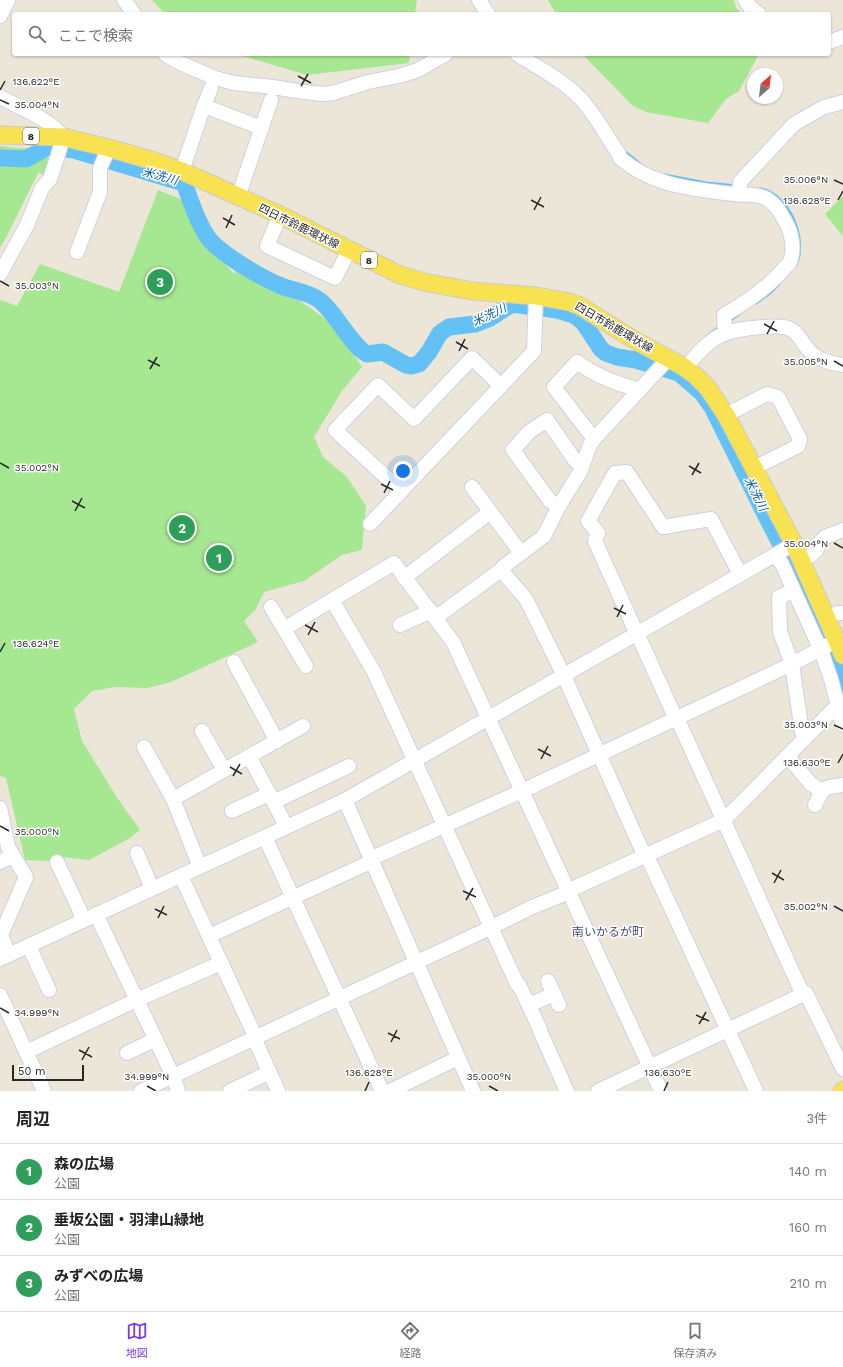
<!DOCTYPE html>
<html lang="ja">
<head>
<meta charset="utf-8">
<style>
  :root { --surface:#fff; --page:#f2f2f2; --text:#222; --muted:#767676; --line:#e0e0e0; --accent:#7c3aed }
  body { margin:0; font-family:"Work Sans","Noto Sans JP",sans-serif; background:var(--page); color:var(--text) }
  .compass { position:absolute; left:747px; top:68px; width:36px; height:36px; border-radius:50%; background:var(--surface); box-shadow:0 1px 3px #0004; rotate:28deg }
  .scale { position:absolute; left:12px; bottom:10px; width:72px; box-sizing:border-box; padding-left:4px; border:2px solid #282828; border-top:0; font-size:11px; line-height:14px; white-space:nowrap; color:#282828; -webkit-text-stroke:3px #fff; paint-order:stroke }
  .you { position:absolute; left:403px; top:471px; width:14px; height:14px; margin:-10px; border:3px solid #fff; border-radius:50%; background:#1a73e8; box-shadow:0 0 0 6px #1a73e833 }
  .badge { display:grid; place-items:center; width:26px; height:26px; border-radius:50%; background:var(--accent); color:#fff; font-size:13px; font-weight:700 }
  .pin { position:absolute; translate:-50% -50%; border:2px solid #fff; box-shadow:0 1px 4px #0006 }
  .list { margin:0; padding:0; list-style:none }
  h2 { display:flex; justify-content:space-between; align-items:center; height:52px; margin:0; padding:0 16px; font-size:17px }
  h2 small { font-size:13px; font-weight:400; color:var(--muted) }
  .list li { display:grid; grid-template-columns:26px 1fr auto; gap:12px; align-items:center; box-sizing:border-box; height:56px; padding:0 16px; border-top:1px solid var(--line) }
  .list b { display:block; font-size:15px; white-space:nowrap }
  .list p { margin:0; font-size:13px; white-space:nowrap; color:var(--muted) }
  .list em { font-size:13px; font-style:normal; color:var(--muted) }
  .icon { flex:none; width:22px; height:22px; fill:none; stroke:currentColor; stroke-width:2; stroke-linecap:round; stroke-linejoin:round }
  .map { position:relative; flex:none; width:843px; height:1091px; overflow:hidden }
  .search { position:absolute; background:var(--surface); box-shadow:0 1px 3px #0004; left:12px; right:12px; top:12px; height:44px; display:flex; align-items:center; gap:10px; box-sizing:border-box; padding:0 14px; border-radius:4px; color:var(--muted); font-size:15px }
  .sheet { height:220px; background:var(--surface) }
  nav { display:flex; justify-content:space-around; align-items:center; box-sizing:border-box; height:56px; border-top:1px solid var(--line); background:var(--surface); font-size:11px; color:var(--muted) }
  nav a { display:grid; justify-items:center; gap:2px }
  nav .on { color:var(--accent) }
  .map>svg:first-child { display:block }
</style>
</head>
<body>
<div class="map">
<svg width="843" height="1091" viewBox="0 0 843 1091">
  <rect width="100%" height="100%" fill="#ece6d9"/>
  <!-- green -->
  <g fill="#a6e791">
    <polygon points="152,0 417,0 415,14 165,14"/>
    <polygon points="548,0 734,0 736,8 743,14 556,14"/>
    <polygon points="236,54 410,54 409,63 307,75"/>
    <polygon points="582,54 759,54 739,91 726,99 708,123 646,112 633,106"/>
    <path d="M 45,143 L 46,157 L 54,160 L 47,178 L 39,172 C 25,197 15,223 0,248 L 0,146 C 19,148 27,151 45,143 Z"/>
    <polygon points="158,190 183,200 211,247 234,274 240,265 300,301 357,341 351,350 362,367 342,391 314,437 323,457 347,477 366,506 362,550 342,555 304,581 264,592 256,609 244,621 258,642 171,682 147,688 115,687 92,691 74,709 82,741 118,799 140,830 130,838 89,860 63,857 49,861 25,860 6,778 0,776 0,300 17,306 40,264 119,292"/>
    <polygon points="843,196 843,236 825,214"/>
  </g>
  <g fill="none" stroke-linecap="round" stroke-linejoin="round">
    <!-- stream -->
    <g stroke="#64c1f6" stroke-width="3">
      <polyline points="624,151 640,164"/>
      <polyline points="665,175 706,183 737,186"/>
      <path d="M 760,189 C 789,193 808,240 796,265"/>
      <polyline points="756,303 770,293 779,284"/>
      <polyline points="729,321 739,314"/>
      <polyline points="706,337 721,326"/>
    </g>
    <!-- river -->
    <path stroke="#64c1f6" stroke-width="17" d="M 0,158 L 26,159 L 48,147 L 74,150 L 184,183 C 191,201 196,220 207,236 C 217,252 260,277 279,285 C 292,291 307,291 319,300 C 336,312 350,345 367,354 L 383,352 L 406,365 L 411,366 L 419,364 L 429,352 L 440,333 L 449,327 L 475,324 L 490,318 L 512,304 L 557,310 L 574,315 L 583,322 L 601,349 L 606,353 L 617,357 L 636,360 L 679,373 L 702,393 L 712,407 L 766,516 L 806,594 L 841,681 L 843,690"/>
    <!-- minor casing -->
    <g stroke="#ced0e3" stroke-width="16">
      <g id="minor">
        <polyline points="124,0 134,14"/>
        <polyline points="479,0 488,14"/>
        <polyline points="745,0 750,7 759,14"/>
        <polyline points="0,16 8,0"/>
        <polyline points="829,42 843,37"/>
        <polyline points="165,54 178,62 215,78 234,83 273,87 297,91 322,94 333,93 368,82 399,76 418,70 446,54"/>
        <path d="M 517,54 C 538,68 563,80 580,98 C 596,115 606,136 619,154 L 620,158 C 652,186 692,189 733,194 C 743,195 754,194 763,197 C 774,201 780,212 785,221 C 792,233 795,249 790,262 C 788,265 784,268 782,271 C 765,290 745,303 724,315 L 725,333"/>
        <path d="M 0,97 C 17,106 53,121 63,137 L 58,155 L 50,179 L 42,188 L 27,225 L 0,274"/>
        <polyline points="204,106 262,128"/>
        <polyline points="182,171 202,111 211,88"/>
        <polyline points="739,195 740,182 794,124 824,107 843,102"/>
        <polyline points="238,197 271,100"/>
        <polyline points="280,215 267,246 335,278 349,250"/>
        <polyline points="77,252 100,192 100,168 109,148"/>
        <path d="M 686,368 C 711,335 723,330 763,327 C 772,327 782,325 790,329 C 798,332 802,343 808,349 C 816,360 831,363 843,365"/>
        <polyline points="726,415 767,394 778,397 800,439 798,446 754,468"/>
        <path d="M 594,439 L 554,387 L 577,362 C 596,376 617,384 640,390"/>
        <polyline points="472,487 521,553"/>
        <polyline points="401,491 335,430 378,385 414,419 472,358 501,386"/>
        <polyline points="559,506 550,501 513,450 529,432 547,420 574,459 582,467"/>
        <polyline points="370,524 534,351 536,296"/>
        <polyline points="775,555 782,564 800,604 822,653 831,679 843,725"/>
        <polyline points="803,562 816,551 821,541 825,537 843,530"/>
        <polyline points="501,570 526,599 564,676 645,857"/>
        <polyline points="404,578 490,512"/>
        <polyline points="793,591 779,597 780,632 792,664 802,732 806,737"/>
        <polyline points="271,607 306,666"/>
        <polyline points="827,617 838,613 843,613"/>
        <polyline points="435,618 501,570 503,567 544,536 559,506 580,472 590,445 594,439 668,359"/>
        <polyline points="400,625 431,611"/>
        <polyline points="284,629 332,600"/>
        <polyline points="637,633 676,719"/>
        <polyline points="637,634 595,541 598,533 588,521 615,473 627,472 663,527 711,519 740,574"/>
        <polyline points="234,662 277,741"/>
        <polyline points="677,718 792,664 828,645"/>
        <polyline points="202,731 224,770"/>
        <polyline points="144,747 173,799 200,867"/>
        <polyline points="249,756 282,818 285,828"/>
        <path d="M 788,757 L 811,784 L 822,791 C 827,786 836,786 843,785"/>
        <polyline points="173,799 303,726"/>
        <polyline points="273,800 282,798 349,766"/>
        <polyline points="345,800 473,1091"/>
        <polyline points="815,805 822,791"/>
        <polyline points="0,808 8,847 26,877 1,935 9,955"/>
        <polyline points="232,811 269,794"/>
        <polyline points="265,837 382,1091"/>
        <polyline points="137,853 152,888"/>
        <polyline points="647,856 756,1091"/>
        <polyline points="370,859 522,791 677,718 803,995"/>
        <polyline points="0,862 13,856"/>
        <polyline points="57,862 80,911 82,921"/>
        <polyline points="181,876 256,1038"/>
        <polyline points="96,914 173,1076 178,1091"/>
        <polyline points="209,936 364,865 372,863"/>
        <polyline points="31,945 32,953 49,990"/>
        <polyline points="0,959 345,800 794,544"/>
        <polyline points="548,981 559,1005"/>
        <polyline points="0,995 44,1091"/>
        <polyline points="529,1005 554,994"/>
        <polyline points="254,1038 278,1091"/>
        <polyline points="26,1052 132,1002 221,963"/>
        <polyline points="127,1053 156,1039"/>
        <polyline points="141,1091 492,927 530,908 569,892 574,888 724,820 835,708 838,707"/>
        <polyline points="230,1091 270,1072"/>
        <polyline points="390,1091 458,1058"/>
        <polyline points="567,1091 540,1031 540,1029 519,985 517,984 374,672 332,600 394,563 453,642 661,1091"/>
        <polyline points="598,1091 806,993 843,1069"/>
      </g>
    </g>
    <!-- major casing -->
    <g stroke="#cbcbcb" stroke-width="19">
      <g id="major">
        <polyline points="0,135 63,137 109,148 154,161 182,171 280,215 400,275 424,282 472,291 536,296 570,302 580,306 631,338 684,367 696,376 708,388 726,415 794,544 843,655"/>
        <polyline points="842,1091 843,1090"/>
      </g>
    </g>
    <!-- minor -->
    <use href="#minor" stroke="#fff" stroke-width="14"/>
    <!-- major -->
    <use href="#major" stroke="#f9e251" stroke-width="17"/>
  </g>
  <!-- ticks -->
  <path fill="none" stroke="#282828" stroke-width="1.5" d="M 298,76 L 311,83M 301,86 L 308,74M 0,90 L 5,81M 0,100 L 9,104M 834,180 L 843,184M 531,200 L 544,207M 838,200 L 843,191M 534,210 L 541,197M 223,218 L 235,225M 226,228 L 232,215M 0,281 L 9,286M 764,324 L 777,331M 767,334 L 774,321M 456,342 L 468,349M 459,351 L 465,339M 148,360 L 160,366M 834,361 L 843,366M 150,369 L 157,357M 0,463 L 9,468M 689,466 L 701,473M 692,475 L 699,463M 381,484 L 393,490M 384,493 L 390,481M 72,501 L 85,508M 75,511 L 82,498M 834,543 L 843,548M 614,608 L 626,614M 617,617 L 623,605M 305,625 L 318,632M 308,635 L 315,622M 0,652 L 5,643M 834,725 L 843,729M 538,749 L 551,756M 541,759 L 548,746M 838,763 L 843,754M 230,767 L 242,774M 233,776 L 240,764M 0,826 L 9,831M 772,873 L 784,880M 774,883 L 781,870M 463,891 L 476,897M 466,900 L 473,888M 834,906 L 843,911M 155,909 L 167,915M 158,918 L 164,906M 0,1008 L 9,1013M 696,1015 L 709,1021M 699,1024 L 706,1012M 388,1033 L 400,1039M 391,1042 L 397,1030M 79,1050 L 92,1057M 82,1060 L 89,1047M 147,1086 L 156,1091M 489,1086 L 498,1091M 365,1091 L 369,1082M 664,1091 L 668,1082"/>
  <g text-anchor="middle" stroke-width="3" stroke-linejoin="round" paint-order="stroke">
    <!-- shield labels -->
    <g fill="#fff" stroke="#686868" stroke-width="1">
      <rect x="23" y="128" width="16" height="16" rx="3"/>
      <rect x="361" y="252" width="16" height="16" rx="3"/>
    </g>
    <g font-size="10" font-weight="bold" fill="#282828">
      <text x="31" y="140">8</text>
      <text x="369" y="264">8</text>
    </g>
    <!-- street labels -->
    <g font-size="11" fill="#282828" stroke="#fff">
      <text transform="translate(299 226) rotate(26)" y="4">四日市鈴鹿環状線</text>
      <text transform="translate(614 327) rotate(30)" y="4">四日市鈴鹿環状線</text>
    </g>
    <!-- water labels -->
    <g font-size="12" font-style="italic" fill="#055ca0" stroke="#fff">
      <text transform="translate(160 176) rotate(16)" y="4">米洗川</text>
      <text transform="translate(489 315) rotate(-25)" y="4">米洗川</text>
      <text transform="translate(756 494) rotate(63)" y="4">米洗川</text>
    </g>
    <!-- neighbourhood labels -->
    <g font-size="12" fill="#464b7c" stroke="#fff">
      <text x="608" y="936">南いかるが町</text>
    </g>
  </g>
  <g font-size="10" text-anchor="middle" fill="#282828" stroke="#fff" stroke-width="3" stroke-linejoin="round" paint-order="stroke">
    <text x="36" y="85">136.622°E</text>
    <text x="37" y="108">35.004°N</text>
    <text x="806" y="183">35.006°N</text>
    <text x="807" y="204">136.628°E</text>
    <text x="37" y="289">35.003°N</text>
    <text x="806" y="365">35.005°N</text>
    <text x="37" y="471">35.002°N</text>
    <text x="806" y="547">35.004°N</text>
    <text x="36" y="647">136.624°E</text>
    <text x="806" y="728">35.003°N</text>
    <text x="807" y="766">136.630°E</text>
    <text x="37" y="835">35.000°N</text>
    <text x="806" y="910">35.002°N</text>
    <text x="37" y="1016">34.999°N</text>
    <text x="369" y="1076">136.628°E</text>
    <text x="668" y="1076">136.630°E</text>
    <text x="147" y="1080">34.999°N</text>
    <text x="489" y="1080">35.000°N</text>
  </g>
</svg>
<svg class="compass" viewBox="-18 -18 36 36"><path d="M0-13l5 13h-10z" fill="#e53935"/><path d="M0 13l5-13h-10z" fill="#767676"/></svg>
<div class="scale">50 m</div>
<div class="you"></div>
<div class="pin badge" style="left:219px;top:558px;background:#2e9e5b">1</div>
<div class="pin badge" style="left:182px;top:528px;background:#2e9e5b">2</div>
<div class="pin badge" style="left:160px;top:282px;background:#2e9e5b">3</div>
<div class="search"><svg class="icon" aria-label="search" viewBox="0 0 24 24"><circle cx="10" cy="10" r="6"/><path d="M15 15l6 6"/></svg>ここで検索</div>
</div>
<section class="sheet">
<h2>周辺<small>3件</small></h2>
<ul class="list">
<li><span class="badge" style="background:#2e9e5b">1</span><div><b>森の広場</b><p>公園</p></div><em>140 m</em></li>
<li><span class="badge" style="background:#2e9e5b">2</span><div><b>垂坂公園・羽津山緑地</b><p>公園</p></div><em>160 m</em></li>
<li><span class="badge" style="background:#2e9e5b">3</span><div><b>みずべの広場</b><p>公園</p></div><em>210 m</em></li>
</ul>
</section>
<nav>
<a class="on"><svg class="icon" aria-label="map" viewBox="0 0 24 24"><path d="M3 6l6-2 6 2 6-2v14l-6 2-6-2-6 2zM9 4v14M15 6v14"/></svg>地図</a>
<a><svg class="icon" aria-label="directions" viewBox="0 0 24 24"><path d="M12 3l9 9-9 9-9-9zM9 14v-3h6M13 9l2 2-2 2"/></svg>経路</a>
<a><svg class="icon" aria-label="saved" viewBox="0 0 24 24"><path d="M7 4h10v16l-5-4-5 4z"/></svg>保存済み</a>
</nav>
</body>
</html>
